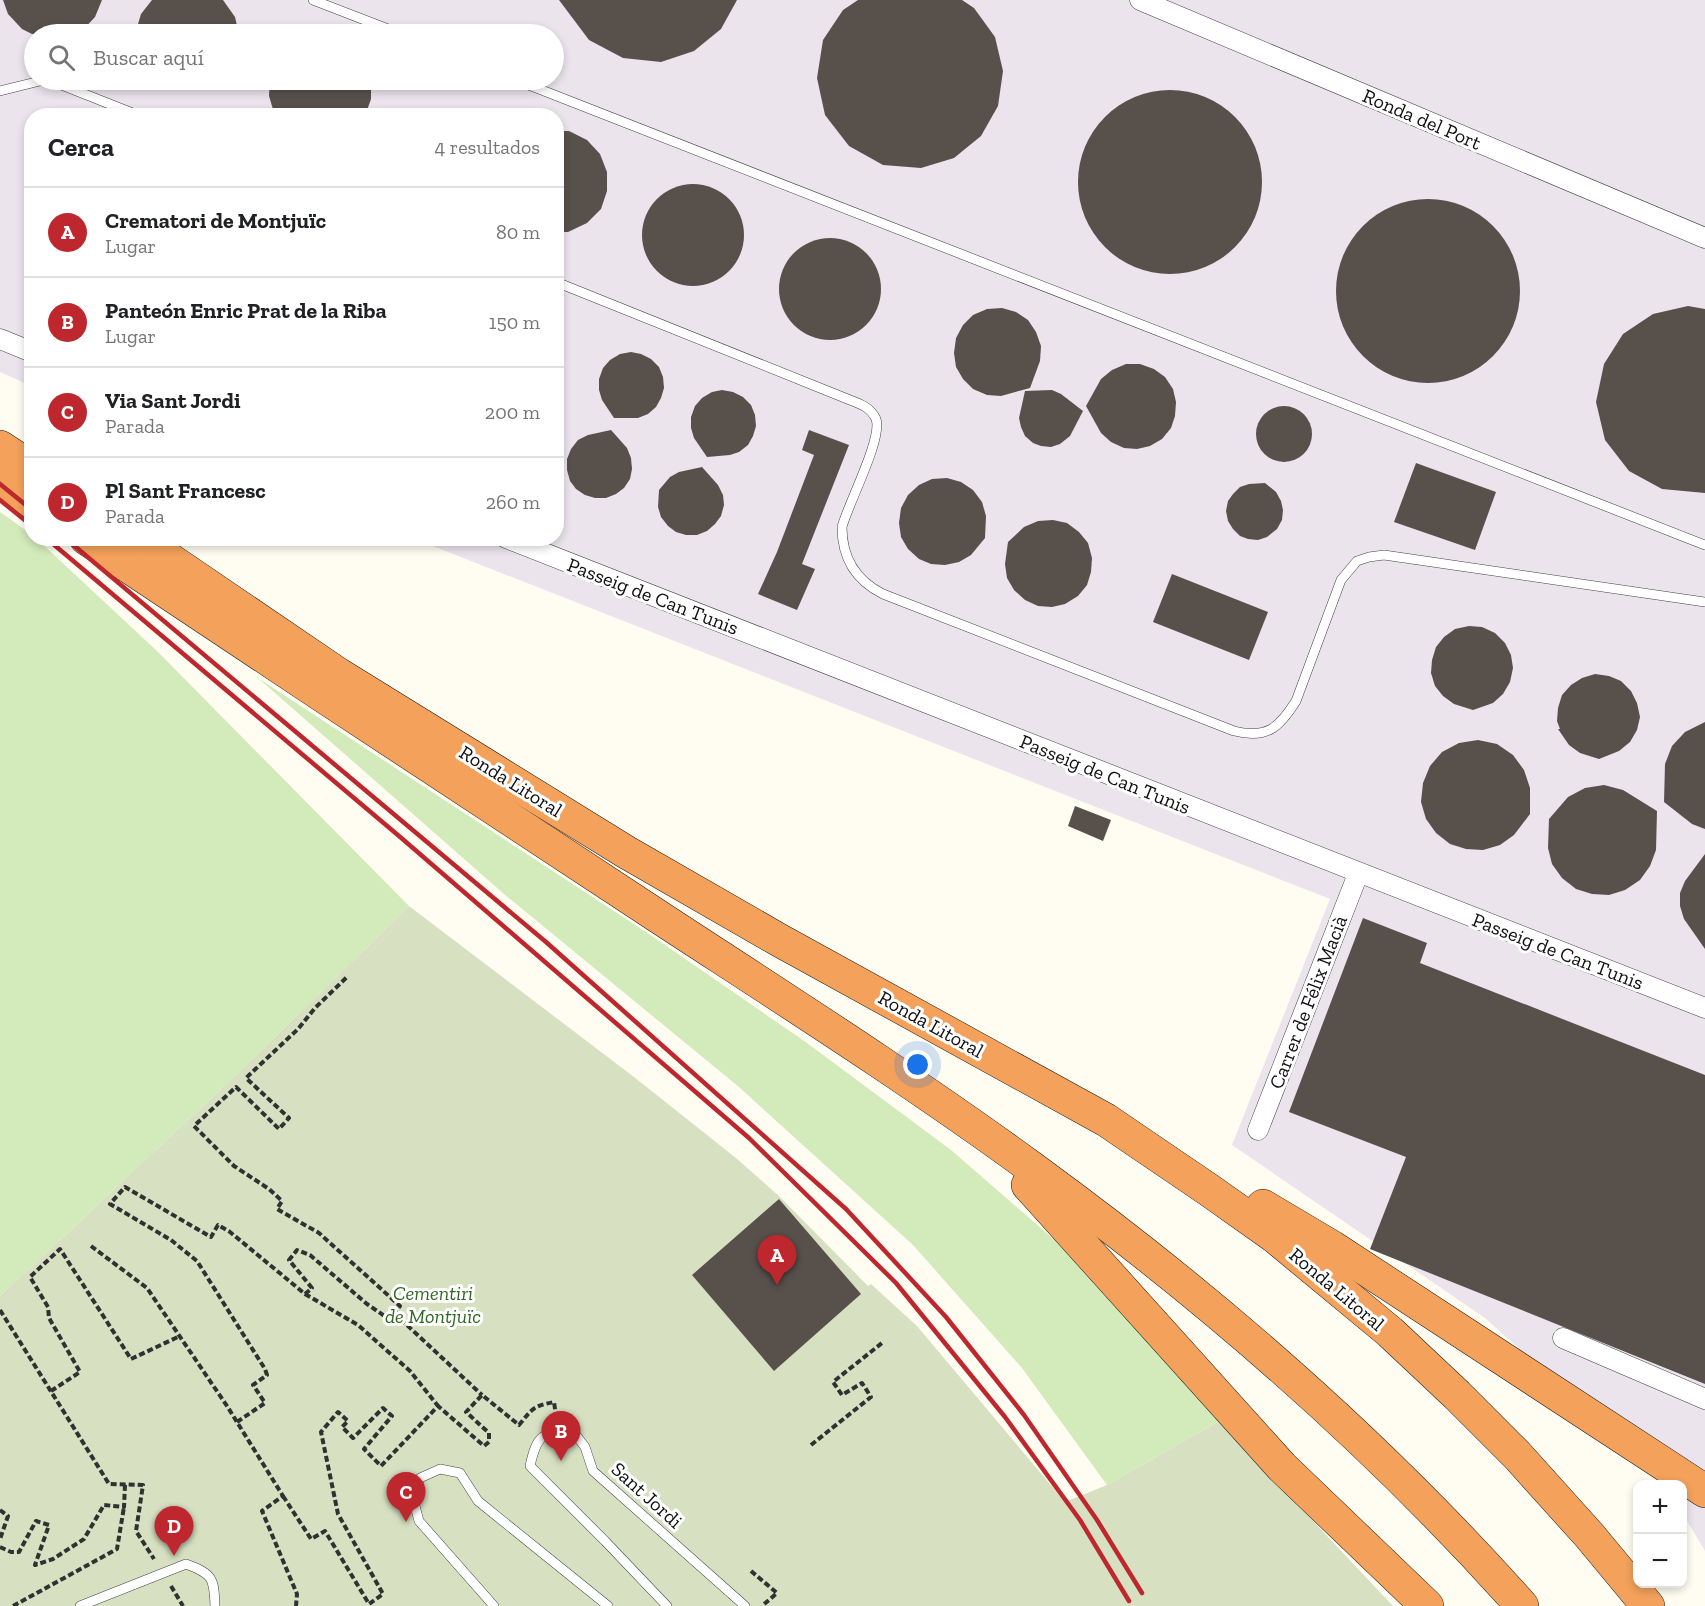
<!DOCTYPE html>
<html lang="es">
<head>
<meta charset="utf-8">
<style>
  :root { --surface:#fff; --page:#f6f6f6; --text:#202124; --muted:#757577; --line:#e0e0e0; --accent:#bf272e }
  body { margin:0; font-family:"Zilla Slab",serif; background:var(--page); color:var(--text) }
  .controls { position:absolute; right:18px; bottom:18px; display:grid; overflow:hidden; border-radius:12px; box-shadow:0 3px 9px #0003 }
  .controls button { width:54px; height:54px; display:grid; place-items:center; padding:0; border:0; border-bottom:2px solid var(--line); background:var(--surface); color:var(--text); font:30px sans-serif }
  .you { position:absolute; left:918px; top:1065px; width:21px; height:21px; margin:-15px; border:4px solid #fff; border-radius:50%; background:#1a73e8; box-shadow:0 0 0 9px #1a73e833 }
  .badge { display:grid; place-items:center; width:39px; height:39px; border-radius:50%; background:var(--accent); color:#fff; font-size:20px; font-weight:700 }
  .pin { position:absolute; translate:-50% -50px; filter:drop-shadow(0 2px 3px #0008) }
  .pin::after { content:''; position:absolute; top:32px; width:21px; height:18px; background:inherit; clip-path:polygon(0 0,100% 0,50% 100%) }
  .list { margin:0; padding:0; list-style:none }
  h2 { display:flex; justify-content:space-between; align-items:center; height:78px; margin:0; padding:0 24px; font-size:26px }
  h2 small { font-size:20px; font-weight:400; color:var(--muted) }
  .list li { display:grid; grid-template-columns:39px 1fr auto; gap:18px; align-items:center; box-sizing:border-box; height:90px; padding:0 24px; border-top:2px solid var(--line) }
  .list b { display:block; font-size:22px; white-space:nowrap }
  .list p { margin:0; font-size:20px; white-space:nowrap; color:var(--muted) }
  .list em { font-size:20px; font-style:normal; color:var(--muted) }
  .icon { flex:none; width:33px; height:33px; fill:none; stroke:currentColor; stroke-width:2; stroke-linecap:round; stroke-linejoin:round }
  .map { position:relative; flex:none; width:1705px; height:1606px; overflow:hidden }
  .search { position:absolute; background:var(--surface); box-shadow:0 3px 9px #0003; left:24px; top:24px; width:540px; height:66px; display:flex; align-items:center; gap:15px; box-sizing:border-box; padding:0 21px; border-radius:33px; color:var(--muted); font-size:22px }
  .panel { position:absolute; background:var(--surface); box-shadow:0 3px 9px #0003; left:24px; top:108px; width:540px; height:438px; border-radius:24px }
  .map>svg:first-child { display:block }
</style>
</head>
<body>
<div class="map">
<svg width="1705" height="1606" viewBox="0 0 1705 1606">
  <rect width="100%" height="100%" fill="#fffcf1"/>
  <!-- industrial -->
  <path fill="#ece4ed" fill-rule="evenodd" d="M 0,0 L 1705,0 L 1705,1551 L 1683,1514 L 1682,1484 L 1664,1484 L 1656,1472 L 1485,1318 L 1232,1145 L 1330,899 L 415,539 L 556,538 L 556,116 L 32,116 L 31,386 L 0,372 ZM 34,34 L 554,34 L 554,80 L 34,80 Z"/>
  <!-- green -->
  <g fill="#d3eaba">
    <polygon points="0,512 31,534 32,538 37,539 158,652 409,906 236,1075 0,1296"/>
    <polygon points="258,678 649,934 807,1043 951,1150 1057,1242 1219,1421 1107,1485 1022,1368 913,1245 739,1087 504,894"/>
  </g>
  <!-- cemetery -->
  <polygon fill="#d7e1c2" points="409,906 634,1077 736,1158 780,1197 868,1286 871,1284 917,1326 1065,1502 1107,1485 1219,1421 1393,1606 0,1606 0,1296 236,1075"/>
  <!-- building -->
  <g fill="#58504b">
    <polygon points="3,0 102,0 95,17 81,32 73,34 32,34 22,29 8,14"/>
    <polygon points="152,0 223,0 235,17 239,34 135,34 141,14"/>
    <polygon points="559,0 737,0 721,29 694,51 661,62 623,58 589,40"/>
    <polygon points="858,0 962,0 974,8 995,37 1003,71 998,106 981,136 954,158 921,168 883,165 849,146 825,115 817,78 823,40 843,10"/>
    <polygon points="270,80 371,80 371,99 365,116 275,116 269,96"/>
    <circle cx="1170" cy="182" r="92"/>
    <polygon points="556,131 569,131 587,140 600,154 607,172 607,191 601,209 587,223 568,232 556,232"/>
    <circle cx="693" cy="235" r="51"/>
    <circle cx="1428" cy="291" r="92"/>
    <circle cx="830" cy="289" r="51"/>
    <polygon points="1688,306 1705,309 1705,493 1662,489 1629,471 1605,440 1596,402 1604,364 1623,334 1653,314"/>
    <polygon points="1002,308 1016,312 1028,320 1036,332 1041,346 1040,361 1030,388 1001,396 987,395 973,389 963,379 956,367 954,353 956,338 963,325 973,315 987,309"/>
    <polygon points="631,352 641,354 651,359 659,367 663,377 664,388 661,398 656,407 648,414 638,418 614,418 602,400 599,390 599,379 603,368 610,360 620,354"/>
    <polygon points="1126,364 1140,364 1154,369 1165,377 1173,389 1176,402 1175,416 1171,428 1162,439 1150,446 1137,449 1124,448 1111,442 1101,433 1086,406 1101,379 1112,370"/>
    <polygon points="722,390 733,392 743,397 751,405 755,415 756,426 753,436 748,445 739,452 730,455 707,457 694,438 691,428 691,417 695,406 702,398 712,392"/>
    <polygon points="1052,390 1061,394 1083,411 1070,436 1060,444 1051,447 1041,446 1033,443 1025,436 1021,427 1019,418 1025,391"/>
    <circle cx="1284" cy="434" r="28"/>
    <polygon points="611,430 627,448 631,458 632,469 630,479 624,488 616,494 606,498 595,498 585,495 576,489 570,481 567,470 567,459 571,449 578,440 588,435"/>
    <polygon points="809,430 849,445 802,564 815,569 797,610 758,594 777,552 814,455 802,450"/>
    <polygon points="1416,463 1496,492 1475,550 1394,522"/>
    <polygon points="702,467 718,485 723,495 724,505 721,516 715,524 707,531 697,535 686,535 676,532 668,526 661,517 658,507 659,490 670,477 679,472"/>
    <polygon points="947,478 961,482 973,490 982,502 986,516 985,538 971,555 959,562 945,565 931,564 919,559 908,549 901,537 899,523 901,508 908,495 919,485 932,479"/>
    <polygon points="1265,483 1276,492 1281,501 1283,510 1282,520 1277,529 1267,537 1258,540 1248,539 1240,536 1233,529 1228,521 1226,511 1228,501 1233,494 1240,487 1249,484"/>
    <polygon points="1053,520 1067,523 1079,532 1088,543 1092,558 1091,572 1087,585 1078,596 1065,604 1052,607 1038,606 1025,600 1014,590 1007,578 1005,564 1008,542 1024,527 1038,521"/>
    <polygon points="1172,574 1268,612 1249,660 1153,622"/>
    <polygon points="1469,626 1482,627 1495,633 1505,643 1511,655 1513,668 1510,682 1503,694 1493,703 1473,710 1454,704 1443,696 1435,686 1431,673 1432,660 1436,647 1444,637 1455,629"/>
    <polygon points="1595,674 1609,676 1621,681 1631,691 1637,703 1640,717 1637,730 1630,742 1619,751 1599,759 1580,753 1569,745 1558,729 1560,729 1557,721 1558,708 1562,695 1571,685 1582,678"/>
    <polygon points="1705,722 1705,829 1692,824 1664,802 1665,764 1672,746 1685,732"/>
    <polygon points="1478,740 1497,744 1513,755 1524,770 1530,788 1530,814 1514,835 1500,845 1483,850 1466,849 1450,844 1436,833 1426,819 1421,802 1423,783 1430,766 1442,752 1459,743"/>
    <polygon points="1604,785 1623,790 1657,811 1656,850 1650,866 1640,880 1625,890 1609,895 1592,894 1576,889 1562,878 1552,864 1548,848 1549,819 1568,797 1585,788"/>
    <polygon points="1075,806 1111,820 1103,841 1068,826"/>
    <polygon points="1705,854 1705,949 1684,919 1680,906 1680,893 1685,881"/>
    <polygon points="1363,918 1427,943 1420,963 1705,1075 1705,1384 1370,1249 1406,1157 1289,1112"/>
    <polygon points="779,1199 861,1294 774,1371 692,1275"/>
  </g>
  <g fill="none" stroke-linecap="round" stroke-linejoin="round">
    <!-- lane casing -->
    <g stroke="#424242" stroke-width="10">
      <g id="lane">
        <polyline points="313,0 401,34"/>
        <polyline points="49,80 140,116"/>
        <polyline points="516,80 1705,545"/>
        <polyline points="0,91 44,80"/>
        <path d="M 556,282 L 850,400 C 861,404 871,408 876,419 C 883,438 848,504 842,527 C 842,558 855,580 883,594 L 1234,731 C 1267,739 1279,728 1296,701 L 1341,580 L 1357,561 L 1369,557 L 1384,555 L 1705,602"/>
        <path d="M 80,1606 L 186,1564 C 213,1574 214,1578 215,1606"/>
        <polyline points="494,1606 419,1521 412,1495 420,1478 440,1469 460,1473 478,1501 608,1606"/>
        <path d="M 667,1606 L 605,1541 L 530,1466 C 537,1435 541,1433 572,1430 L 585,1447 L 593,1471 L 745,1606"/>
      </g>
    </g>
    <!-- street casing -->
    <g stroke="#424242" stroke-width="21">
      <g id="street">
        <polyline points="1140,0 1705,238"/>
        <polyline points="0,339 32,352"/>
        <polyline points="506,538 1705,1008"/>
        <polyline points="1258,1130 1358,874"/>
        <polyline points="1563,1338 1705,1399"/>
      </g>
    </g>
    <!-- highway casing -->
    <g stroke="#202020" stroke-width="34">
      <g id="highway">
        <polyline points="0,447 32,468"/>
        <polyline points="0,481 32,502"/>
        <path d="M 86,538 C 278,667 472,794 665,921 C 789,1002 913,1081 1032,1168 C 1209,1297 1376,1442 1522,1606"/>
        <polyline points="138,538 338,674 626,852 779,940 1106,1120 1209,1190 1274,1236 1390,1332 1457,1395 1517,1455 1589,1535 1648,1606"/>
        <polyline points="1028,1185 1282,1467 1427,1606"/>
        <polyline points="1263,1206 1332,1247 1705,1491"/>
      </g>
    </g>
    <!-- path -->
    <g stroke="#313131" stroke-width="4" stroke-dasharray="6 3" stroke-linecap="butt">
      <polyline points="91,1246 147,1288 227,1406 283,1496 262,1511 297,1594 296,1606"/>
      <polyline points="305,1294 358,1325 410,1371 438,1406"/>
      <polyline points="0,1310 109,1484 143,1485 136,1531 154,1559"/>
      <polyline points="394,1313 482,1395"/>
      <polyline points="51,1391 80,1372 49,1318 48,1307 30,1277 60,1249 131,1359 180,1336"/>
      <polyline points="237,1422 265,1403 253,1385 267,1375 265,1369 197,1261 171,1240 110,1204 125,1187 211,1237 218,1225 230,1232 305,1294 312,1288 289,1260 297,1250 310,1255 367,1304 389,1319 400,1306 319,1233 277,1209 282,1201 269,1189 234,1166 194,1126 236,1087 279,1129 289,1118 246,1078 298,1029 315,1008 347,977"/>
      <polyline points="811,1445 871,1397 862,1383 842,1395 833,1382 882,1343"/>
      <path d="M 283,1496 L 311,1539 L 325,1531 L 369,1604 L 383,1594 L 338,1514 L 321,1432 L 338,1412 L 348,1421 L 342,1427 L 353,1438 L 383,1408 L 392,1416 L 364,1449 L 381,1466 L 438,1406 L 484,1446 L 489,1442 L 489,1433 L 466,1412 L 482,1395 L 519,1425 C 532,1409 533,1406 554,1402 L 556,1416"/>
      <polyline points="0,1510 8,1516 0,1539"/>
      <polyline points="0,1547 11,1552 19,1552 36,1521 49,1525 35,1565 53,1559 84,1539 104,1505 124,1507 125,1485"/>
      <polyline points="751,1571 777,1593 762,1606"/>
      <polyline points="171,1586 183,1606"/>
      <polyline points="13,1606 117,1549 124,1507"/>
    </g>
    <!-- lane -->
    <use href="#lane" stroke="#fff" stroke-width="9"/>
    <!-- street -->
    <use href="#street" stroke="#fff" stroke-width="20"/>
    <!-- highway -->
    <use href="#highway" stroke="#f3a15b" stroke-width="33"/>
    <!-- rail -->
    <g stroke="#bf272e" stroke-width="4.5">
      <polyline points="0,484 32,510"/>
      <polyline points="0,500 32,526"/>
      <polyline points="46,538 399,836 749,1138 896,1283 1005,1417 1080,1520 1129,1601"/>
      <polyline points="65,538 546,942 846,1209 946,1317 1024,1415 1097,1520 1142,1593"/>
    </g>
  </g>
  <g text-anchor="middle" stroke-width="6" stroke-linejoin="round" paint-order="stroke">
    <!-- street labels -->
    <g font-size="20" fill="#0f0f0f" stroke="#fff">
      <text transform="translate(1422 119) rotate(23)" y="7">Ronda del Port</text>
      <text transform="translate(653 596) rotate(21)" y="7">Passeig de Can Tunis</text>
      <text transform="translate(1105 774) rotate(22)" y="7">Passeig de Can Tunis</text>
      <text transform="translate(511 781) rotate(32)" y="7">Ronda Litoral</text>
      <text transform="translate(1558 951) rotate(21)" y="7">Passeig de Can Tunis</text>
      <text transform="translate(1308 1002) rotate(-69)" y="7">Carrer de Félix Macià</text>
      <text transform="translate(931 1024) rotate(29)" y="7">Ronda Litoral</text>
      <text transform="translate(1337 1289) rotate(40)" y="7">Ronda Litoral</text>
      <text transform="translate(647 1495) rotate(42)" y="7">Sant Jordi</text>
    </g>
    <!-- park labels -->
    <g font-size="20" font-style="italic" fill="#2e671f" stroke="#fff">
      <text x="433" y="1300">Cementiri<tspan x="433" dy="23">de Montjuïc</tspan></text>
    </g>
  </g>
</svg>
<div class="controls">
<button>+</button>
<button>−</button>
</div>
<div class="you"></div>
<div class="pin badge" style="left:777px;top:1285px">A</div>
<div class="pin badge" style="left:561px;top:1461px">B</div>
<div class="pin badge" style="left:406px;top:1522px">C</div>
<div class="pin badge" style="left:174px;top:1556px">D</div>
<div class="search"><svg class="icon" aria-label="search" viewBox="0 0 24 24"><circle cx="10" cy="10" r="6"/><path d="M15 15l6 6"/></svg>Buscar aquí</div>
<section class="panel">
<h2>Cerca<small>4 resultados</small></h2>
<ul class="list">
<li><span class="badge">A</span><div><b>Crematori de Montjuïc</b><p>Lugar</p></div><em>80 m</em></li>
<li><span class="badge">B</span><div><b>Panteón Enric Prat de la Riba</b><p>Lugar</p></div><em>150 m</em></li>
<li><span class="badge">C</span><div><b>Via Sant Jordi</b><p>Parada</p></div><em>200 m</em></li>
<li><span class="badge">D</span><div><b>Pl Sant Francesc</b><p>Parada</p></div><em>260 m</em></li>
</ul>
</section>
</div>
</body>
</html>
